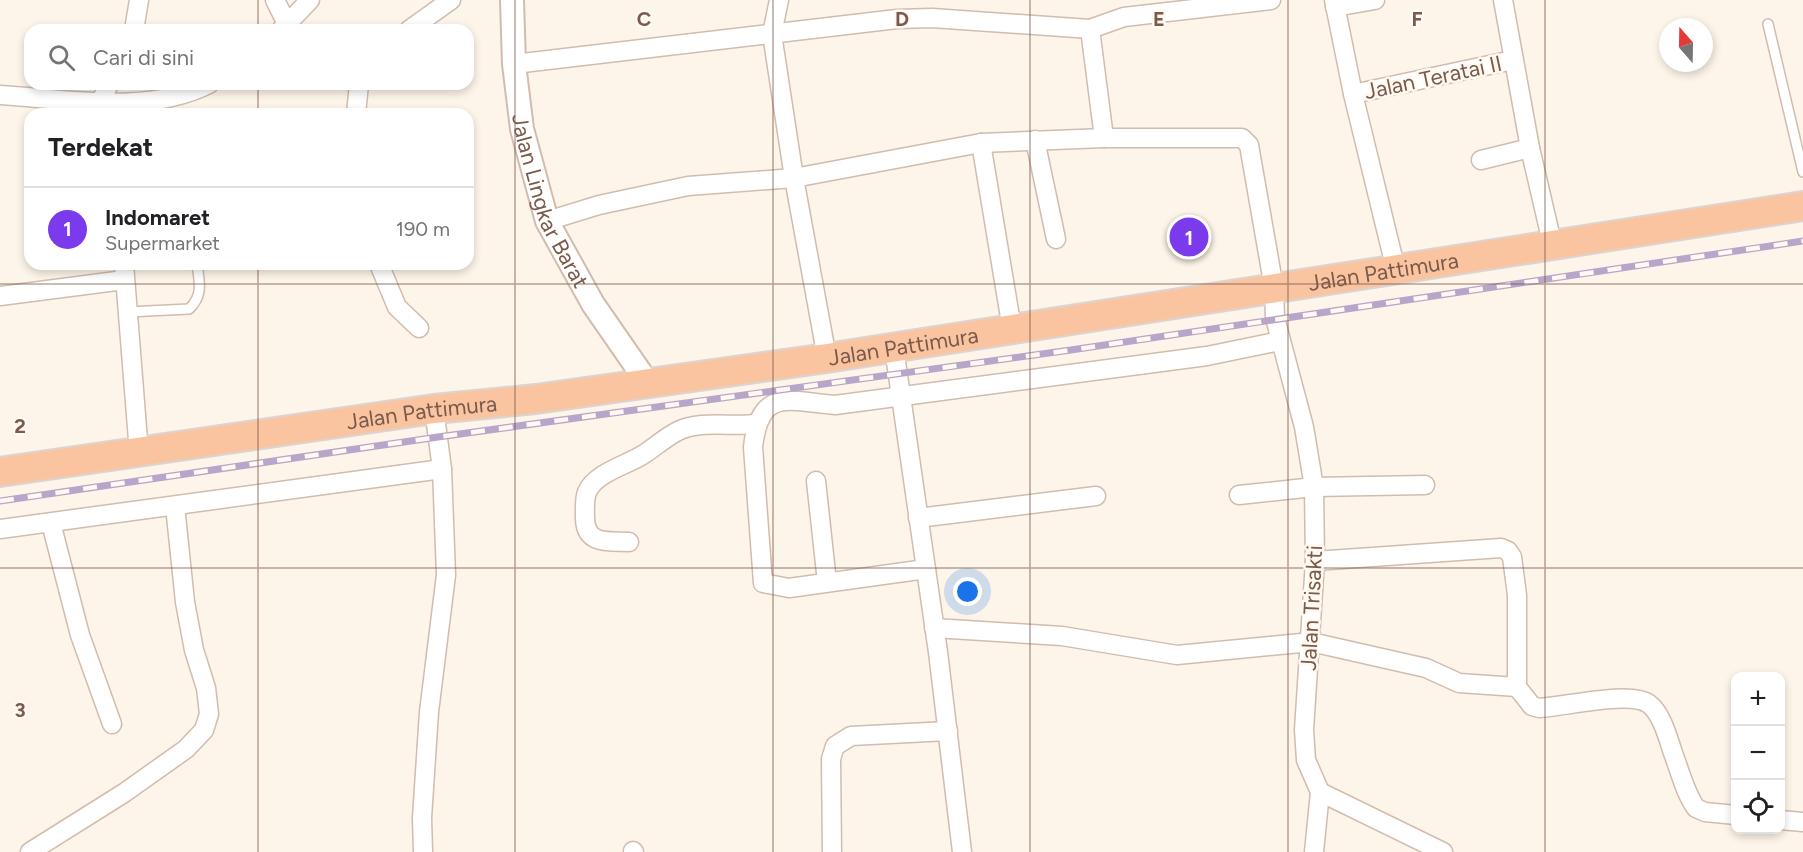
<!DOCTYPE html>
<html lang="id">
<head>
<meta charset="utf-8">
<style>
  :root { --surface:#fff; --page:#f6f6f6; --text:#202124; --muted:#757577; --line:#e0e0e0; --accent:#7c3aed }
  body { margin:0; font-family:Figtree,sans-serif; background:var(--page); color:var(--text) }
  .controls { position:absolute; right:18px; bottom:18px; display:grid; overflow:hidden; border-radius:12px; box-shadow:0 3px 9px #0003 }
  .controls button { width:54px; height:54px; display:grid; place-items:center; padding:0; border:0; border-bottom:2px solid var(--line); background:var(--surface); color:var(--text); font:30px sans-serif }
  .compass { position:absolute; left:1659px; top:18px; width:54px; height:54px; border-radius:50%; background:var(--surface); box-shadow:0 3px 9px #0003; rotate:340deg }
  .you { position:absolute; left:968px; top:592px; width:21px; height:21px; margin:-15px; border:4px solid #fff; border-radius:50%; background:#1a73e8; box-shadow:0 0 0 9px #1a73e833 }
  .badge { display:grid; place-items:center; width:39px; height:39px; border-radius:50%; background:var(--accent); color:#fff; font-size:20px; font-weight:700 }
  .pin { position:absolute; translate:-50% -50%; border:3px solid #fff; box-shadow:0 2px 6px #0006 }
  .list { margin:0; padding:0; list-style:none }
  h2 { display:flex; justify-content:space-between; align-items:center; height:78px; margin:0; padding:0 24px; font-size:26px }
  h2 small { font-size:20px; font-weight:400; color:var(--muted) }
  .list li { display:grid; grid-template-columns:39px 1fr auto; gap:18px; align-items:center; box-sizing:border-box; height:84px; padding:0 24px; border-top:2px solid var(--line) }
  .list b { display:block; font-size:22px; white-space:nowrap }
  .list p { margin:0; font-size:20px; white-space:nowrap; color:var(--muted) }
  .list em { font-size:20px; font-style:normal; color:var(--muted) }
  .icon { flex:none; width:33px; height:33px; fill:none; stroke:currentColor; stroke-width:2; stroke-linecap:round; stroke-linejoin:round }
  .map { position:relative; flex:none; width:1803px; height:852px; overflow:hidden }
  .search { position:absolute; background:var(--surface); box-shadow:0 3px 9px #0003; left:24px; top:24px; width:450px; height:66px; display:flex; align-items:center; gap:15px; box-sizing:border-box; padding:0 21px; border-radius:18px; color:var(--muted); font-size:22px }
  .panel { position:absolute; background:var(--surface); box-shadow:0 3px 9px #0003; left:24px; top:108px; width:450px; height:162px; border-radius:18px }
  .map>svg:first-child { display:block }
</style>
</head>
<body>
<div class="map">
<svg width="1803" height="852" viewBox="0 0 1803 852">
  <rect width="100%" height="100%" fill="#fdf5e9"/>
  <g fill="none" stroke-linecap="round" stroke-linejoin="round">
    <!-- service casing -->
    <g stroke="#d1bcae" stroke-width="12">
      <g id="service">
        <polyline points="1768,24 1803,172"/>
        <path d="M 127,312 L 189,309 C 204,295 199,281 197,264"/>
      </g>
    </g>
    <!-- minor casing -->
    <g stroke="#d1bcae" stroke-width="21">
      <g id="minor">
        <polyline points="275,0 287,24"/>
        <polyline points="779,0 772,34 794,178 827,358"/>
        <polyline points="1334,0 1353,94 1396,270"/>
        <polyline points="1503,0 1530,148 1553,247"/>
        <polyline points="1335,7 1375,0"/>
        <polyline points="1090,29 1104,138"/>
        <polyline points="134,30 139,0"/>
        <polyline points="281,30 310,0"/>
        <polyline points="409,30 451,0"/>
        <polyline points="514,64 897,19 932,18 1090,29 1124,17 1271,0"/>
        <polyline points="1353,94 1513,60"/>
        <path d="M 0,95 C 67,99 148,115 209,84"/>
        <polyline points="101,101 109,84"/>
        <polyline points="356,114 359,84"/>
        <polyline points="1035,140 1056,239"/>
        <polyline points="981,143 1012,329"/>
        <polyline points="1481,160 1530,148"/>
        <polyline points="547,221 599,205 688,186 794,178 981,143 1104,138 1242,138 1249,145 1274,288 1275,318 1304,427 1314,487 1315,561 1304,730 1306,760 1320,792 1443,852"/>
        <polyline points="124,264 139,453"/>
        <polyline points="379,264 397,307 419,328"/>
        <polyline points="0,296 124,280"/>
        <polyline points="894,348 938,652 962,852"/>
        <polyline points="816,481 827,582"/>
        <polyline points="1239,495 1314,487 1425,485"/>
        <polyline points="918,518 1096,496"/>
        <polyline points="51,523 80,635 112,724"/>
        <polyline points="0,529 442,469"/>
        <path d="M 629,542 C 608,541 586,545 585,519 C 585,510 584,500 587,492 C 596,472 628,465 644,454 C 655,447 666,437 678,431 C 700,420 732,427 756,424"/>
        <path d="M 1315,561 L 1501,548 L 1508,551 L 1512,557 L 1517,595 L 1517,687 L 1532,706 L 1539,708 C 1564,707 1630,690 1649,704 C 1662,714 1668,738 1673,753 C 1680,771 1685,793 1696,808 L 1705,812 L 1736,815"/>
        <path d="M 926,569 L 789,588 L 763,583 L 753,447 C 760,387 788,401 835,405 L 1207,356 L 1280,341"/>
        <polyline points="934,628 1062,636 1177,655 1311,642 1426,668 1459,683 1517,687"/>
        <polyline points="1780,820 1803,822"/>
        <polyline points="633,851 634,852"/>
        <polyline points="30,852 124,793 186,749 204,730 209,714 206,688 194,650 185,602 175,506"/>
        <polyline points="423,852 422,818 429,712 446,575 442,469 434,409"/>
        <polyline points="832,852 831,759 835,746 851,736 948,731"/>
        <polyline points="1314,852 1320,792"/>
      </g>
    </g>
    <!-- tertiary casing -->
    <g stroke="#d1bcae" stroke-width="26">
      <g id="tertiary">
        <path id="s1" d="M 512,0 L 514,64 L 522,129 L 547,221 L 593,304 L 647,382"/>
      </g>
    </g>
    <!-- trunk casing -->
    <g stroke="#dcd4d0" stroke-width="32">
      <g id="trunk">
        <path id="s2" d="M 0,472 L 434,409 L 536,399 L 827,358 L 1803,206"/>
      </g>
    </g>
    <!-- service -->
    <use href="#service" stroke="#fff" stroke-width="9"/>
    <!-- minor -->
    <use href="#minor" stroke="#fff" stroke-width="18"/>
    <!-- tertiary -->
    <use href="#tertiary" stroke="#fff" stroke-width="22"/>
    <!-- trunk -->
    <use href="#trunk" stroke="#fbc4a0" stroke-width="28"/>
    <!-- rail casing -->
    <g stroke="#b7a6c9" stroke-width="7">
      <polyline id="rail" points="0,501 438,437 1071,350 1803,241"/>
    </g>
    <!-- rail -->
    <use href="#rail" stroke="#fff9f1" stroke-width="4.5" stroke-dasharray="14" stroke-linecap="butt"/>
  </g>
  <!-- grid -->
  <path fill="none" stroke="#7a5a4b" stroke-width="1.5" stroke-opacity="0.55" d="M 258,0 L 258,30M 515,0 L 515,852M 773,0 L 773,852M 1030,0 L 1030,852M 1288,0 L 1288,852M 1545,0 L 1545,852M 258,84 L 258,114M 258,264 L 258,852M 0,284 L 1803,284M 0,568 L 1803,568"/>
  <g text-anchor="middle" stroke-width="5" stroke-linejoin="round" paint-order="stroke">
    <!-- street labels -->
    <g font-size="22" fill="#7a5a4b" stroke="#fff9f1">
      <text transform="translate(1433 77) rotate(-12)" y="8">Jalan Teratai II</text>
      <text dy="8" stroke="none"><textPath href="#s1" startOffset="207">Jalan Lingkar Barat</textPath></text>
      <text dy="8" stroke="none"><textPath href="#s2" startOffset="1398">Jalan Pattimura</textPath></text>
      <text dy="8" stroke="none"><textPath href="#s2" startOffset="912">Jalan Pattimura</textPath></text>
      <text dy="8" stroke="none"><textPath href="#s2" startOffset="426">Jalan Pattimura</textPath></text>
      <text transform="translate(1311 608) rotate(-87)" y="8">Jalan Trisakti</text>
    </g>
  </g>
  <g font-size="20" text-anchor="middle" font-weight="bold" fill="#7a5a4b" stroke="#fff9f1" stroke-width="5" stroke-linejoin="round" paint-order="stroke">
    <text x="644" y="26">C</text>
    <text x="902" y="26">D</text>
    <text x="1159" y="26">E</text>
    <text x="1417" y="26">F</text>
    <text x="20" y="433">2</text>
    <text x="20" y="717">3</text>
  </g>
</svg>
<div class="controls">
<button>+</button>
<button>−</button>
<button><svg class="icon" aria-label="locate" viewBox="0 0 24 24"><circle cx="12" cy="12" r="6"/><path d="M12 2v4M12 18v4M2 12h4M18 12h4"/></svg></button>
</div>
<svg class="compass" viewBox="-18 -18 36 36"><path d="M0-13l5 13h-10z" fill="#e53935"/><path d="M0 13l5-13h-10z" fill="#757577"/></svg>
<div class="you"></div>
<div class="pin badge" style="left:1189px;top:237px">1</div>
<div class="search"><svg class="icon" aria-label="search" viewBox="0 0 24 24"><circle cx="10" cy="10" r="6"/><path d="M15 15l6 6"/></svg>Cari di sini</div>
<section class="panel">
<h2>Terdekat<small></small></h2>
<ul class="list">
<li><span class="badge">1</span><div><b>Indomaret</b><p>Supermarket</p></div><em>190 m</em></li>
</ul>
</section>
</div>
</body>
</html>
